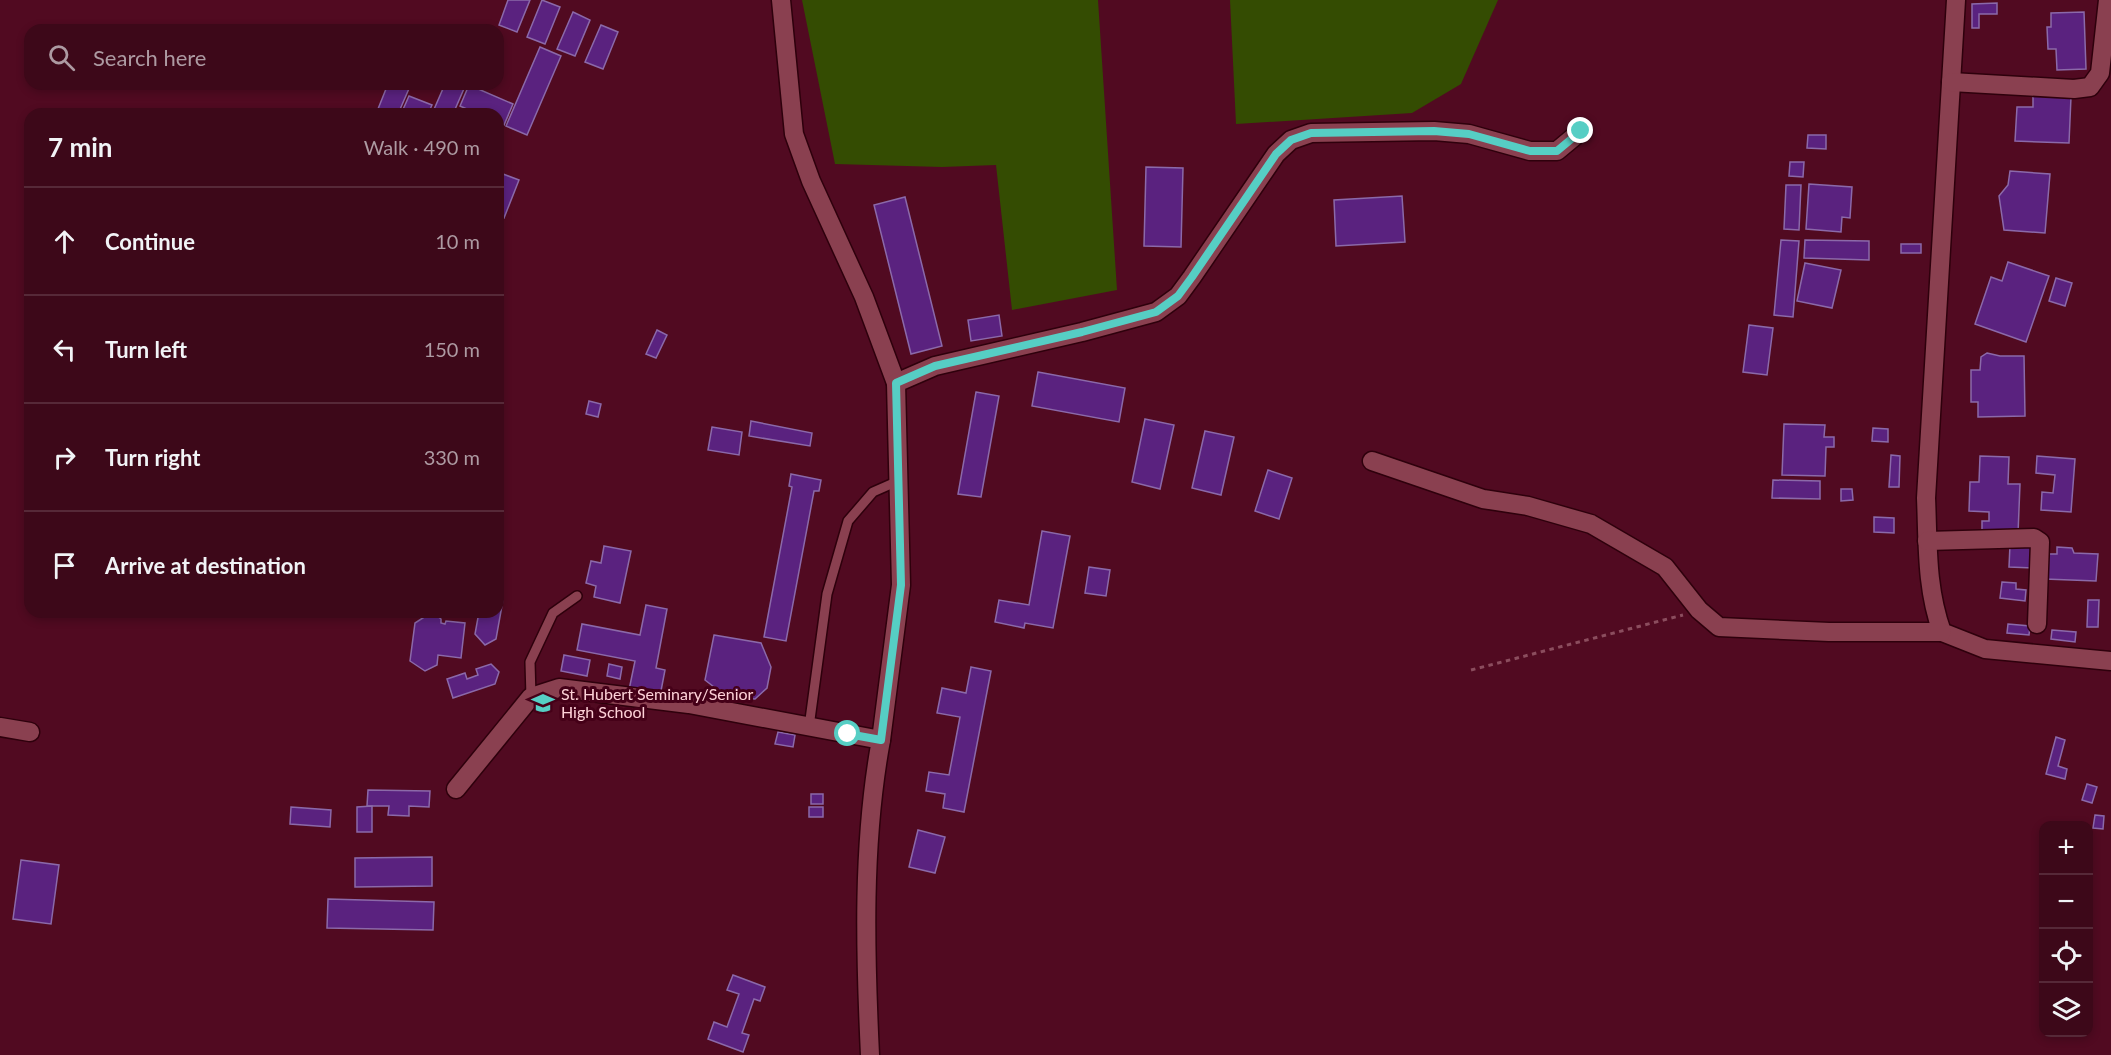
<!DOCTYPE html>
<html lang="en">
<head>
<meta charset="utf-8">
<style>
  :root { --surface:#3d0819; --page:#481626; --text:#f1f3f6; --muted:#ad9aa2; --line:#562938 }
  body { margin:0; font-family:Lato,sans-serif; background:var(--page); color:var(--text) }
  .controls { position:absolute; right:18px; bottom:18px; display:grid; overflow:hidden; border-radius:12px; box-shadow:0 3px 9px #0003 }
  .controls button { width:54px; height:54px; display:grid; place-items:center; padding:0; border:0; border-bottom:2px solid var(--line); background:var(--surface); color:var(--text); font:30px sans-serif }
  .stop { position:absolute; width:18px; height:18px; margin:-14px; border:4px solid #56cec4; border-radius:50%; background:#fff }
  .stop.end { background:#56cec4; border-color:#fff; box-shadow:0 2px 6px #0008 }
  .list { margin:0; padding:0; list-style:none }
  h2 { display:flex; justify-content:space-between; align-items:center; height:78px; margin:0; padding:0 24px; font-size:26px }
  h2 small { font-size:20px; font-weight:400; color:var(--muted) }
  .list li { display:grid; grid-template-columns:39px 1fr auto; gap:18px; align-items:center; box-sizing:border-box; height:108px; padding:0 24px; border-top:2px solid var(--line) }
  .list b { display:block; font-size:22px; white-space:nowrap }
  .list em { font-size:20px; font-style:normal; color:var(--muted) }
  .icon { flex:none; width:33px; height:33px; fill:none; stroke:currentColor; stroke-width:2; stroke-linecap:round; stroke-linejoin:round }
  .map { position:relative; flex:none; width:2111px; height:1055px; overflow:hidden }
  .search { position:absolute; background:var(--surface); box-shadow:0 3px 9px #0003; left:24px; top:24px; width:480px; height:66px; display:flex; align-items:center; gap:15px; box-sizing:border-box; padding:0 21px; border-radius:18px; color:var(--muted); font-size:22px }
  .panel { position:absolute; background:var(--surface); box-shadow:0 3px 9px #0003; left:24px; top:108px; width:480px; height:510px; border-radius:18px }
  .map>svg:first-child { display:block }
</style>
</head>
<body>
<div class="map">
<svg width="2111" height="1055" viewBox="0 0 2111 1055">
  <rect width="100%" height="100%" fill="#510a21"/>
  <!-- green -->
  <g fill="#344c02">
    <polygon points="802,0 1098,0 1117,290 1012,310 996,165 942,167 835,164"/>
    <polygon points="1230,0 1498,0 1461,84 1412,113 1236,124"/>
  </g>
  <!-- building -->
  <g fill="#5a227f" stroke="#8b69a9" stroke-width="1.5">
    <polygon points="508,0 530,0 517,32 499,25"/>
    <polygon points="542,0 560,7 545,44 527,37"/>
    <polygon points="1997,3 1997,14 1979,14 1979,28 1972,28 1972,4"/>
    <polygon points="573,12 590,20 575,56 557,49"/>
    <polygon points="2084,12 2086,69 2057,70 2056,49 2048,49 2047,27 2051,27 2051,13"/>
    <polygon points="601,25 618,32 603,69 585,62"/>
    <polygon points="540,47 561,56 527,135 506,126"/>
    <polygon points="388,84 411,84 398,114 376,114"/>
    <polygon points="445,84 466,84 453,114 432,114"/>
    <polygon points="469,85 513,104 504,125 498,123 498,114 478,114 460,106"/>
    <polygon points="409,96 432,105 428,114 401,114"/>
    <polygon points="2033,96 2071,97 2069,143 2015,141 2017,107 2033,107"/>
    <polygon points="1808,135 1826,135 1826,149 1807,148"/>
    <polygon points="1790,162 1804,162 1803,177 1789,176"/>
    <polygon points="1146,167 1183,168 1181,247 1144,246"/>
    <polygon points="2010,171 2050,174 2045,233 2004,230 1999,196 2008,185"/>
    <polygon points="503,174 519,180 504,218 498,216 498,185"/>
    <polygon points="1809,184 1852,187 1850,218 1842,217 1841,232 1806,229"/>
    <polygon points="1786,185 1801,185 1799,230 1784,229"/>
    <polygon points="1402,196 1405,242 1336,246 1334,200"/>
    <polygon points="905,197 942,346 911,354 874,205"/>
    <polygon points="1781,240 1799,241 1793,317 1774,315"/>
    <polygon points="1805,240 1869,241 1869,260 1804,258"/>
    <rect x="1901" y="244" width="20" height="9"/>
    <polygon points="2008,262 2049,276 2026,342 1975,324 1991,277 2002,281"/>
    <polygon points="1805,263 1841,270 1832,308 1797,301"/>
    <polygon points="2056,278 2072,283 2065,306 2049,301"/>
    <polygon points="999,315 1002,336 971,341 968,320"/>
    <polygon points="1749,325 1773,328 1767,375 1743,372"/>
    <polygon points="657,330 667,335 656,358 646,354"/>
    <polygon points="1987,353 2000,356 2024,356 2025,416 1978,417 1978,402 1971,402 1971,370 1980,370 1981,357"/>
    <polygon points="1038,372 1125,388 1119,422 1032,406"/>
    <polygon points="976,392 999,396 981,497 958,494"/>
    <polygon points="589,401 601,404 598,417 586,414"/>
    <polygon points="1145,419 1174,425 1160,489 1132,482"/>
    <polygon points="751,421 812,433 810,446 749,436"/>
    <polygon points="1784,424 1825,425 1824,437 1834,437 1834,447 1826,447 1825,476 1782,475"/>
    <polygon points="712,427 742,432 739,455 708,450"/>
    <polygon points="1873,428 1888,429 1888,442 1872,441"/>
    <polygon points="1205,431 1234,437 1221,495 1192,488"/>
    <polygon points="1891,455 1900,456 1899,487 1889,487"/>
    <polygon points="1980,456 2009,457 2008,484 2020,484 2018,534 1982,533 1982,521 1989,521 1989,512 1969,511 1970,482 1979,482"/>
    <polygon points="2037,456 2075,459 2071,512 2041,510 2042,492 2053,493 2055,475 2036,473"/>
    <polygon points="1268,470 1292,478 1279,519 1255,511"/>
    <polygon points="791,474 821,480 819,491 814,491 786,641 764,637 792,487 789,486"/>
    <polygon points="1773,480 1820,481 1820,499 1772,498"/>
    <polygon points="1841,489 1852,489 1853,500 1841,501"/>
    <polygon points="1874,517 1894,518 1894,533 1874,532"/>
    <polygon points="1042,531 1070,536 1053,628 1025,623 1024,628 995,622 999,600 1029,605"/>
    <polygon points="2010,545 2034,546 2033,568 2009,567"/>
    <polygon points="604,546 631,551 620,603 594,597 596,586 586,583 591,561 601,563"/>
    <polygon points="2057,547 2072,548 2074,553 2098,554 2096,581 2045,579 2047,554 2057,554"/>
    <polygon points="1089,567 1110,570 1106,596 1085,593"/>
    <polygon points="2002,582 2016,583 2016,589 2026,590 2025,601 2000,598"/>
    <polygon points="498,595 503,600 496,639 485,645 475,634 479,612 498,612"/>
    <polygon points="2088,600 2099,600 2098,627 2087,627"/>
    <polygon points="646,605 667,609 656,668 665,670 660,696 629,690 635,661 577,650 582,624 640,635"/>
    <polygon points="432,612 441,619 441,623 445,624 446,621 465,623 461,658 438,655 437,665 425,671 410,661 415,623"/>
    <polygon points="2008,624 2030,626 2029,635 2007,633"/>
    <polygon points="2052,630 2076,632 2075,642 2051,639"/>
    <polygon points="714,635 761,643 771,667 767,688 755,699 727,697 705,680"/>
    <polygon points="564,655 590,660 587,676 561,671"/>
    <polygon points="491,664 499,672 495,684 453,698 447,679 465,673 467,679 478,675 476,669"/>
    <polygon points="609,664 622,667 620,679 607,676"/>
    <polygon points="971,667 991,671 964,812 943,808 945,794 926,791 929,772 949,775 960,717 937,713 942,688 966,693"/>
    <polygon points="778,732 795,735 793,747 775,744"/>
    <polygon points="2056,737 2065,740 2058,766 2067,769 2065,779 2046,774"/>
    <polygon points="2087,784 2097,787 2092,803 2082,800"/>
    <polygon points="368,790 430,791 429,807 409,806 409,816 388,815 389,806 367,806"/>
    <rect x="811" y="794" width="12" height="10"/>
    <polygon points="372,806 372,832 357,832 357,807"/>
    <polygon points="291,807 331,810 330,827 290,824"/>
    <rect x="809" y="807" width="14" height="10"/>
    <polygon points="2095,815 2104,816 2103,829 2093,828"/>
    <polygon points="918,830 945,837 935,873 909,867"/>
    <polygon points="432,857 432,886 355,887 355,858"/>
    <polygon points="21,860 59,865 51,924 13,919"/>
    <polygon points="328,899 434,902 433,930 327,928"/>
    <polygon points="733,975 765,987 760,1001 754,999 742,1033 749,1035 743,1052 708,1039 714,1022 727,1027 739,994 727,990"/>
  </g>
  <g fill="none" stroke-linecap="round" stroke-linejoin="round">
    <!-- service casing -->
    <g stroke="#2e000c" stroke-width="12">
      <g id="service">
        <polyline points="531,697 530,662 553,613 577,596"/>
        <polyline points="809,727 827,594 848,521 873,492 898,481"/>
      </g>
    </g>
    <!-- minor casing -->
    <g stroke="#2e000c" stroke-width="21">
      <g id="minor">
        <polyline points="781,0 794,134 811,181 864,297 896,383"/>
        <path d="M 1956,0 L 1926,498 C 1928,544 1926,588 1942,632 L 1985,649 L 2111,661"/>
        <polyline points="1951,82 2074,89 2090,87 2100,73 2108,0"/>
        <polyline points="1372,461 1483,499 1528,506 1591,524 1665,567 1699,610 1719,627 1829,632 1942,632"/>
        <polyline points="1927,541 2034,538 2040,542 2037,624"/>
        <polyline points="0,727 30,732"/>
        <polyline points="881,740 901,585 896,383 935,366 1082,332 1156,312 1178,296 1192,277 1276,154 1291,140 1311,133 1434,131 1469,134 1530,151 1557,151 1581,131"/>
        <path d="M 456,789 L 531,697 L 559,688 L 689,704 L 881,740 C 862,843 865,951 870,1055"/>
      </g>
    </g>
    <!-- path -->
    <polyline stroke="#8b4d5e" stroke-width="3" stroke-dasharray="4.5 4.5" stroke-linecap="butt" points="1471,670 1683,615"/>
    <!-- service -->
    <use href="#service" stroke="#8a4050" stroke-width="9"/>
    <!-- minor -->
    <use href="#minor" stroke="#8a4050" stroke-width="18"/>
  </g>
  <g fill="none" stroke-linecap="round" stroke-linejoin="round">
    <!-- route -->
    <polyline stroke="#56cec4" stroke-width="8" points="848,734 881,740 901,585 896,383 935,366 1082,332 1156,312 1178,296 1192,277 1276,154 1291,140 1311,133 1434,131 1469,134 1530,151 1557,151 1581,131"/>
  </g>
  <!-- icons -->
  <defs>
    <g id="school-bare" transform="scale(1.8)"><path d="M0-5L7-2L0 1L-7-2ZM-4 1L0 2.5L4 1V4Q0 6-4 4Z" fill="#56cec4" stroke="#450018" stroke-width="2.5" paint-order="stroke"/></g>
  </defs>
  <g fill-rule="evenodd">
    <use href="#school-bare" x="543" y="703"/>
  </g>
  <g text-anchor="middle" stroke-width="6" stroke-linejoin="round" paint-order="stroke">
    <!-- poi labels -->
    <g font-size="16" fill="#fed1d8" stroke="#450018" text-anchor="start">
      <text x="561" y="700">St. Hubert Seminary/Senior<tspan x="561" dy="18">High School</tspan></text>
    </g>
  </g>
</svg>
<div class="controls">
<button>+</button>
<button>−</button>
<button><svg class="icon" aria-label="locate" viewBox="0 0 24 24"><circle cx="12" cy="12" r="6"/><path d="M12 2v4M12 18v4M2 12h4M18 12h4"/></svg></button>
<button><svg class="icon" aria-label="layers" viewBox="0 0 24 24"><path d="M12 4l9 5-9 5-9-5zM3 14l9 5 9-5"/></svg></button>
</div>
<div class="stop" style="left:848px;top:734px"></div>
<div class="stop end" style="left:1581px;top:131px"></div>
<div class="search"><svg class="icon" aria-label="search" viewBox="0 0 24 24"><circle cx="10" cy="10" r="6"/><path d="M15 15l6 6"/></svg>Search here</div>
<section class="panel">
<h2>7 min<small>Walk · 490 m</small></h2>
<ul class="list">
<li><svg class="icon" aria-label="ahead" viewBox="0 0 24 24"><path d="M12 20V5M6 11l6-6 6 6"/></svg><div><b>Continue</b></div><em>10 m</em></li>
<li><svg class="icon" aria-label="left" viewBox="0 0 24 24"><path d="M17 20v-9H6M10 6l-5 5 5 5"/></svg><div><b>Turn left</b></div><em>150 m</em></li>
<li><svg class="icon" aria-label="right" viewBox="0 0 24 24"><path d="M7 20v-9h11M14 6l5 5-5 5"/></svg><div><b>Turn right</b></div><em>330 m</em></li>
<li><svg class="icon" aria-label="arrive" viewBox="0 0 24 24"><path d="M6 21V4h12l-3 4 3 4H6"/></svg><div><b>Arrive at destination</b></div></li>
</ul>
</section>
</div>
</body>
</html>
